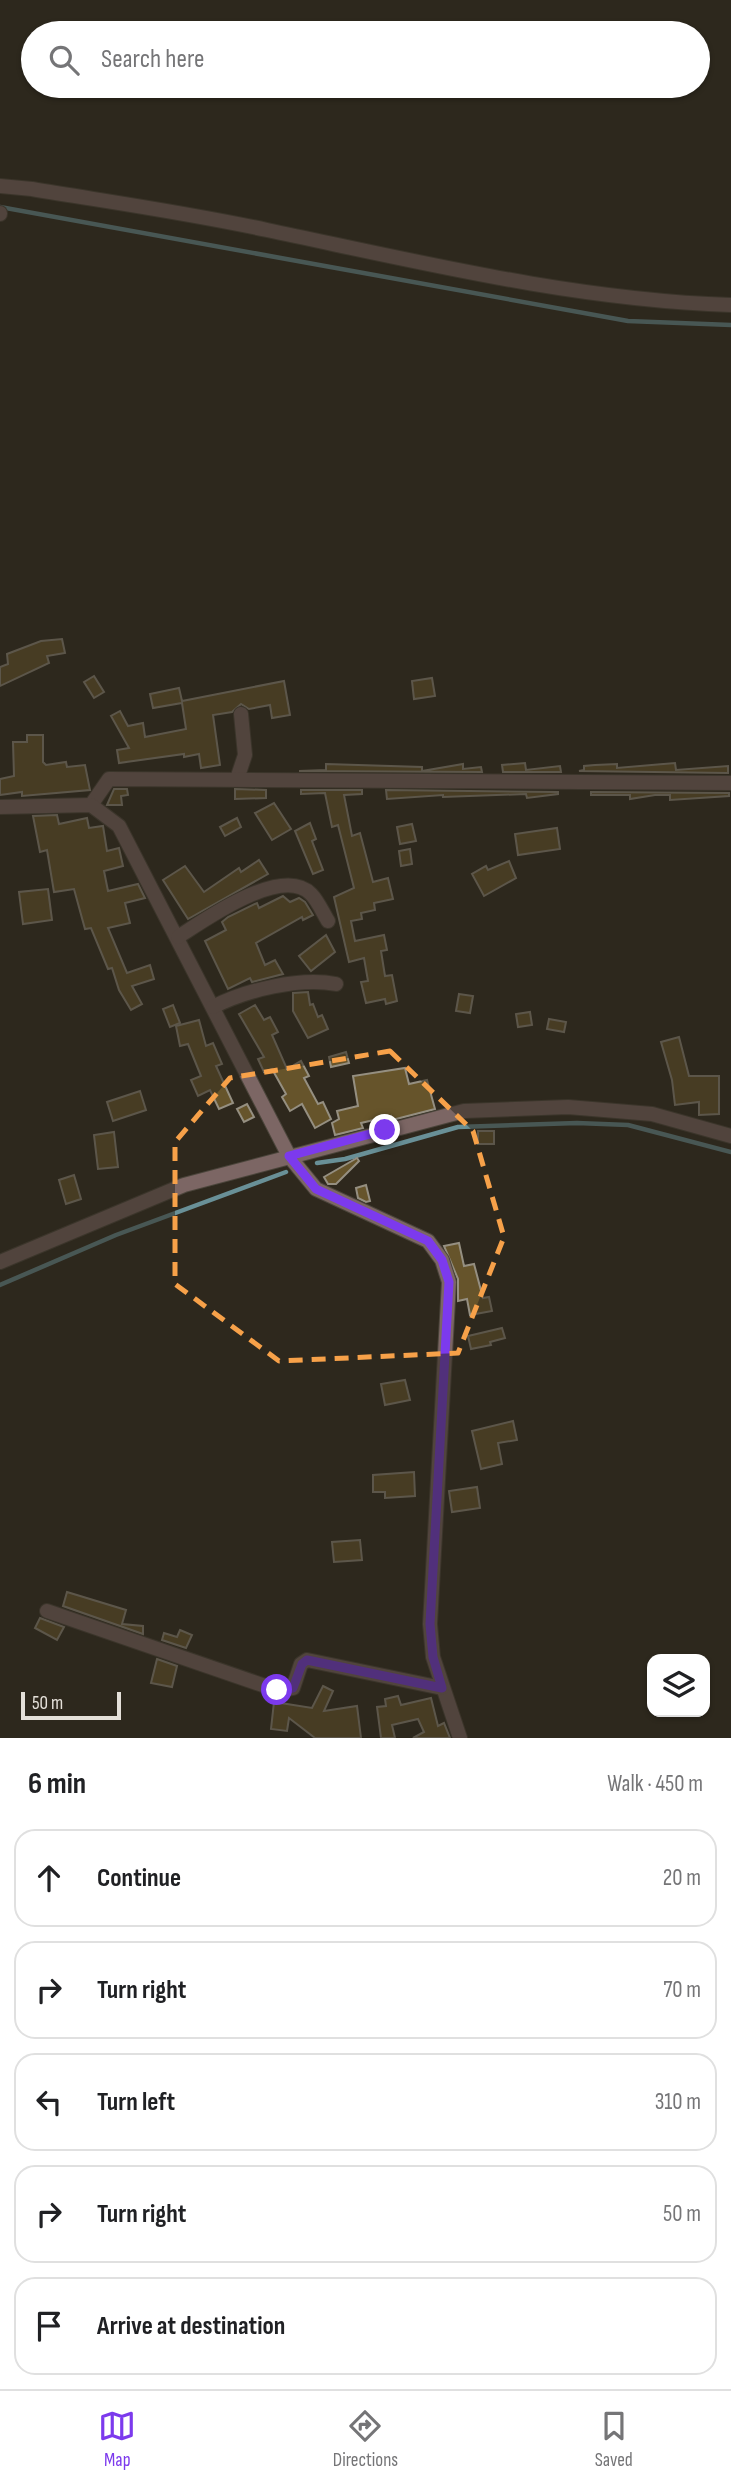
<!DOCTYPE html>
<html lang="en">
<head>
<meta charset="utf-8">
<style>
  :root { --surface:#fff; --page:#f6f6f6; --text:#202124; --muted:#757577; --line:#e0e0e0; --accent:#7c3aed }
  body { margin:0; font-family:"Sofia Sans Condensed",sans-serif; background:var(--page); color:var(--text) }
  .controls { position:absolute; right:21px; bottom:21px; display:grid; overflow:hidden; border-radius:14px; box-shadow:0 2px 5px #0004 }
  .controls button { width:63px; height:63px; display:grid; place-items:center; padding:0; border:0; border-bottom:2px solid var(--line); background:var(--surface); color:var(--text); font:35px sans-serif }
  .scale { position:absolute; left:21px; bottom:18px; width:100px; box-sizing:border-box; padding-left:7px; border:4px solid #e4e0d9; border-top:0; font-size:19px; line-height:24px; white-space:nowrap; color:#e4e0d9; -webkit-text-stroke:5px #2e281d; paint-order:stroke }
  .stop { position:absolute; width:21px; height:21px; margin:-16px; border:5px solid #7c3aed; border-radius:50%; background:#fff }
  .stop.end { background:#7c3aed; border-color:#fff; box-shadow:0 2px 7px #0008 }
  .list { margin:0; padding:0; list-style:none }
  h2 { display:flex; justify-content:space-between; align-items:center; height:91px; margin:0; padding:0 28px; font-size:30px }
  h2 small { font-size:23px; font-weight:400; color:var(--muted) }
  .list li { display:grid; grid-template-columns:46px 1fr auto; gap:21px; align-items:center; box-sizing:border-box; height:98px; margin:0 14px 14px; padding:0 14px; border:2px solid var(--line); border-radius:21px }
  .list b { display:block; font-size:26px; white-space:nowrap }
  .list em { font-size:23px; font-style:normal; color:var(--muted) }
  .icon { flex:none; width:38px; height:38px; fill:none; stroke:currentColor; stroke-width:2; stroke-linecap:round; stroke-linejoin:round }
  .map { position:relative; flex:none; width:731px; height:1738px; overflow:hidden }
  .search { position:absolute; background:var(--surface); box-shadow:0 2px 5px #0004; left:21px; right:21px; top:21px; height:77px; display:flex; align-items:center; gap:18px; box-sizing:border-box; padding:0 24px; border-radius:38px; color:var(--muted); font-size:26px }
  .sheet { height:651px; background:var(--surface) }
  nav { display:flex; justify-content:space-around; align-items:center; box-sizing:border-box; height:98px; border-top:2px solid var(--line); background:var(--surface); font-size:19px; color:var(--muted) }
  nav a { display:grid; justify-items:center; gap:4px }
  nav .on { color:var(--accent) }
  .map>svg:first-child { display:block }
</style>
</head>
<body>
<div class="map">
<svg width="731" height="1738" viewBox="0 0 731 1738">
  <rect width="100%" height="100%" fill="#2e281d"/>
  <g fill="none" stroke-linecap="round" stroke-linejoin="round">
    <!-- stream -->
    <g stroke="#699097" stroke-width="4.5">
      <polyline points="0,207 628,321 731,325"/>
      <polyline points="317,1163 345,1159 458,1127 577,1123 628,1125 731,1152"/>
      <polyline points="0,1285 116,1235 286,1172"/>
    </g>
  </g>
  <!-- building -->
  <g fill="#66542b" stroke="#958f81" stroke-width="2">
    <polygon points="62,639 65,653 47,656 49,663 0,686 0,667 8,664 7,654 41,641"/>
    <polygon points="94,676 104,692 94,698 84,682"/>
    <polygon points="432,678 435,696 414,699 412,681"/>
    <polygon points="284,681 290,715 272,718 270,705 249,709 241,704 232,712 213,715 220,765 201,768 199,754 184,757 184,754 119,763 117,750 129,748 111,716 120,711 128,726 143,723 145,737 186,729 182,703 153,708 150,694 179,688 182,701"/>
    <polygon points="27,735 43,735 43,762 46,765 66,762 67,767 85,765 90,790 22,796 22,792 0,795 0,779 14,776 13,742 27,742"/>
    <polygon points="525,763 526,770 560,766 561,772 503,772 502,765"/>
    <polygon points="675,763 676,770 728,766 728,773 579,771 584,770 584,766 595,765 617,764 617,768"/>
    <polygon points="326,764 422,767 422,771 463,764 463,769 481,767 482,772 299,771 326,770"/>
    <polygon points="114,789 127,789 128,795 121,796 122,805 107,805"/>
    <polygon points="235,789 266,790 266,798 235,799"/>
    <polygon points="301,790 362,790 362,794 344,795 352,836 360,833 373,882 388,878 393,899 374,903 375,910 361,913 362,919 351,921 355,941 384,935 387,950 381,951 385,976 392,975 397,1001 386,1004 385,999 366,1003 361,982 368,981 364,958 349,962 334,897 354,888 338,825 332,827 325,793 301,794"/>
    <polygon points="386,790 558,792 558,794 527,798 526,794 443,797 443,795 387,799"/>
    <polygon points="591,792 729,793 729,796 670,800 670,795 655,795 630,799 630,795 591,795"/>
    <polygon points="274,803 291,829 272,840 255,813"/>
    <polygon points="57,815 59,824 87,818 89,828 103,826 107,851 119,848 123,866 104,871 108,891 138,884 145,898 125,903 130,923 108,928 127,973 150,965 154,979 132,986 142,1004 131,1010 119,990 112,968 108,969 91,928 85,929 74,889 54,892 47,850 40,852 33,816"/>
    <polygon points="237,818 241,827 225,836 220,827"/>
    <polygon points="310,823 316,839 312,841 323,870 313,874 295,831"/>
    <polygon points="412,824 416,841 400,844 397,827"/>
    <polygon points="557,828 560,849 518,855 515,834"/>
    <polygon points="410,849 412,864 401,866 399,851"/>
    <polygon points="259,860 268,874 188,919 163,880 185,866 204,892 239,868 241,872"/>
    <polygon points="509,861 516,878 484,896 472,874 486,866 488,870"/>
    <polygon points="48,889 52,920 23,924 19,892"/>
    <polygon points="283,896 290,902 299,898 305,902 313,915 303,920 302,917 256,943 265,965 275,960 283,974 252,982 250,978 228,989 205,941 226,930 222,922 228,917 257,903 259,908"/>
    <polygon points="326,935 335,952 311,971 299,956"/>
    <polygon points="308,992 310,1005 313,1004 318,1017 322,1015 328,1029 308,1038 293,1011 293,993"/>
    <polygon points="459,994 473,996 470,1013 456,1011"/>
    <polygon points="173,1005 180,1023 170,1027 163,1009"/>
    <polygon points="255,1005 264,1020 270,1017 278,1032 272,1035 287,1069 301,1061 309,1076 304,1078 318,1104 323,1102 331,1119 315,1128 302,1104 290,1111 282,1097 286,1094 272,1069 264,1072 258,1059 264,1057 239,1014"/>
    <polygon points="530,1012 532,1025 518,1027 516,1014"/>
    <polygon points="549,1019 566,1022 564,1032 547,1029"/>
    <polygon points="199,1020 206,1046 213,1043 222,1064 216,1066 233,1103 219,1109 210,1090 198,1096 191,1080 201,1076 188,1044 180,1046 176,1026"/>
    <polygon points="679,1037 689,1076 719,1076 719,1114 699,1115 699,1102 675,1105 672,1080 661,1042"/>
    <polygon points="346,1052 349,1063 331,1067 329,1057"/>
    <polygon points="405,1068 409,1084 427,1080 435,1109 392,1120 391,1116 361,1123 363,1128 335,1135 332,1123 339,1119 337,1111 358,1106 353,1076"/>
    <polygon points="140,1091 146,1110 113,1121 107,1102"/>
    <polygon points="247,1104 254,1117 244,1122 237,1109"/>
    <rect x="478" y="1131" width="16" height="13"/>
    <polygon points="114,1132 118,1167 98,1169 94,1135"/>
    <polygon points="357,1158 359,1161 336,1184 328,1184 324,1177"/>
    <polygon points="74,1175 81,1199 66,1204 59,1180"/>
    <polygon points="366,1185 370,1201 366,1202 358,1198 356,1188"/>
    <polygon points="459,1243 464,1266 474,1264 483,1298 489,1297 492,1311 470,1315 467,1299 458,1301 458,1279 444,1246"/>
    <polygon points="502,1328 505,1338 490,1342 491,1345 471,1349 468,1336"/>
    <polygon points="405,1380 410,1400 385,1405 381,1384"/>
    <polygon points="513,1421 517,1440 498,1443 502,1464 481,1469 472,1431"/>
    <polygon points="414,1472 415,1496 385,1498 385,1492 373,1492 373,1475"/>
    <polygon points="477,1487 480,1508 452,1512 449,1491"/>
    <polygon points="360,1540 362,1560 334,1562 332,1542"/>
    <polygon points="67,1592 126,1610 122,1624 143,1626 143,1634 63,1606"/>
    <polygon points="40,1618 64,1627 57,1640 35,1628"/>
    <polygon points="180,1630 192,1635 186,1648 162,1640 164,1633 177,1637"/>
    <polygon points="157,1659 177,1666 172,1687 151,1683"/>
    <polygon points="323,1686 333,1691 324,1711 357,1706 361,1738 315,1738 289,1718 287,1731 271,1729 274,1702 312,1708"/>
    <polygon points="398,1696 401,1705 431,1698 438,1726 444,1723 450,1738 413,1738 424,1732 418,1719 392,1725 395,1738 381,1738 377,1707 386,1706 385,1699"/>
  </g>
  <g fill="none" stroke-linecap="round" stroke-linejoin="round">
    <!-- minor casing -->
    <g stroke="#4b453b" stroke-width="16">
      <g id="minor">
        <path d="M 0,186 L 32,189 C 110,202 189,213 267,230 C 420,262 574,300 731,305"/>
        <polyline points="0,214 0,213"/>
        <polyline points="237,779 245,755 241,714"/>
        <polyline points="91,805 109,779 731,783"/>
        <polyline points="0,807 91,805 119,826 289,1156 316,1189 428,1241 442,1260 449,1282 430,1624 433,1657 460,1738"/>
        <path d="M 178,937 C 203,921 282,864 311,894 C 318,901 323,913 328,921"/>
        <path d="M 213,1007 C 246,990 300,977 336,984"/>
        <polyline points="0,1262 184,1185 464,1111 568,1107 652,1114 731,1136"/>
        <polyline points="47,1611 277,1690 293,1688 301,1664 307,1660 442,1688"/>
      </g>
    </g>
    <!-- minor -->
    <use href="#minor" stroke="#7c6664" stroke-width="14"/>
  </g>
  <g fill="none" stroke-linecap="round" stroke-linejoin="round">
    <!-- route -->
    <polyline stroke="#7c3aed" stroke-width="9" points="277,1690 293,1688 302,1664 307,1660 442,1688 433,1657 430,1624 449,1282 442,1260 428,1241 316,1189 289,1156 385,1130"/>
  </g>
  <!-- marked area -->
  <path d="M0 0H731V1738H0ZM 390,1051 L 473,1131 L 504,1237 L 458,1353 L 279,1361 L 175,1284 L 175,1142 L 230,1078 Z" fill="#2e281d" fill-opacity=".55" fill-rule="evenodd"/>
  <path fill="none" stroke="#f7a149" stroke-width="5" stroke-dasharray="14 9" stroke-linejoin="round" d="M 390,1051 L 473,1131 L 504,1237 L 458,1353 L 279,1361 L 175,1284 L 175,1142 L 230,1078 Z"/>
</svg>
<div class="controls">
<button><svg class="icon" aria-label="layers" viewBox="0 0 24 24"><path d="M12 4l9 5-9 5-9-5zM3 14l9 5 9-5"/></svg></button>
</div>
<div class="scale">50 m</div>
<div class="stop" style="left:277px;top:1690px"></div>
<div class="stop end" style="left:385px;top:1130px"></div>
<div class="search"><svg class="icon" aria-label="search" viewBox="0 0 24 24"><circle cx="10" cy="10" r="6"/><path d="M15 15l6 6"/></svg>Search here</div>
</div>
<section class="sheet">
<h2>6 min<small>Walk · 450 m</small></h2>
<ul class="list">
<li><svg class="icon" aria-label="ahead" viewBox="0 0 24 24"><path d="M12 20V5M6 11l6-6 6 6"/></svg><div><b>Continue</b></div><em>20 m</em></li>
<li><svg class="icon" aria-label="right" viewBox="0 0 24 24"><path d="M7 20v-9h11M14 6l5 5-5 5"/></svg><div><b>Turn right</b></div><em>70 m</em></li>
<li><svg class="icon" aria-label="left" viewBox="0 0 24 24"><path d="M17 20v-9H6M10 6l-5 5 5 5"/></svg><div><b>Turn left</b></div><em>310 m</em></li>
<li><svg class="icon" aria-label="right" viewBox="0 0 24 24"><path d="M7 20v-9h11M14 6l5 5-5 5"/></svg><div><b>Turn right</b></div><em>50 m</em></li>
<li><svg class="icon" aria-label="arrive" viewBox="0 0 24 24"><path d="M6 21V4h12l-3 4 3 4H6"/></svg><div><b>Arrive at destination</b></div></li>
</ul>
</section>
<nav>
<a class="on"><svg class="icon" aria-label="map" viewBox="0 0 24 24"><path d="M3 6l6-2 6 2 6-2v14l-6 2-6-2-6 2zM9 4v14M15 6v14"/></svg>Map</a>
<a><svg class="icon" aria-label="directions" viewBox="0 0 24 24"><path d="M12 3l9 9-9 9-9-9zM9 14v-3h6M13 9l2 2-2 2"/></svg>Directions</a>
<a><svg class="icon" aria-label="saved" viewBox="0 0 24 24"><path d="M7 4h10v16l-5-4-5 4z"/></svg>Saved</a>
</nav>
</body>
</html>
